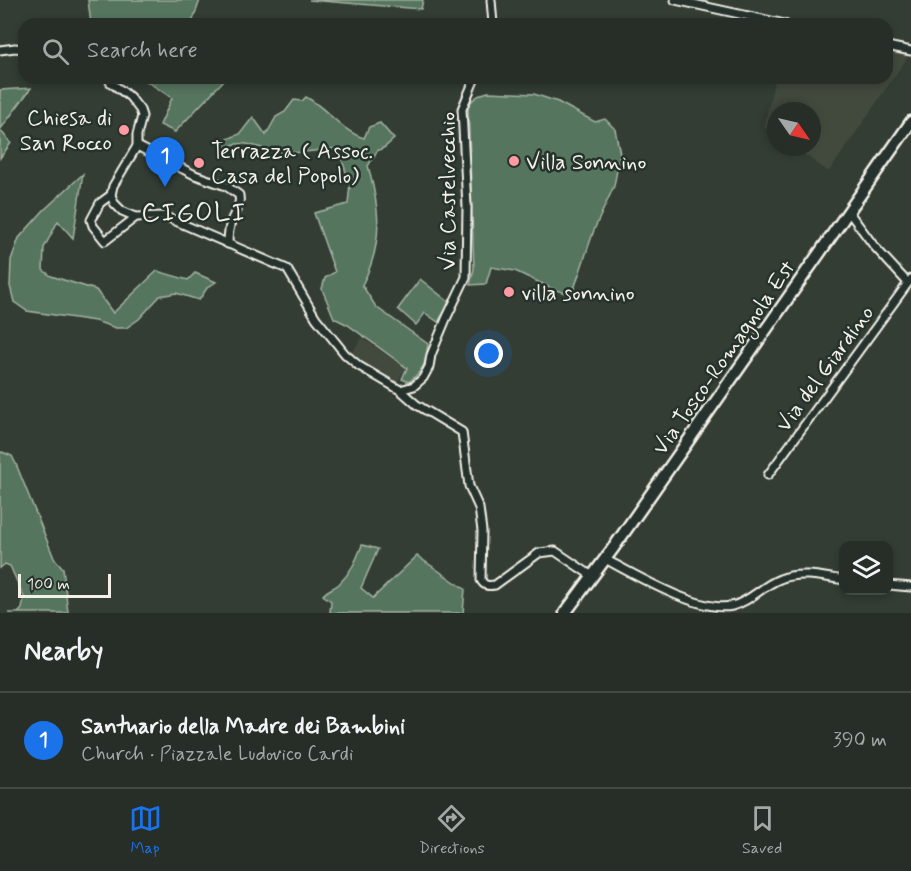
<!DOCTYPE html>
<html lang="en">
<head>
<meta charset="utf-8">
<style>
  :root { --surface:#262e27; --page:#2e362f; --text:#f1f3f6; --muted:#a4a8a7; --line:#424a44; --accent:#1a73e8 }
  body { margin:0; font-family:Mynerve,sans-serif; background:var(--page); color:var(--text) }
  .controls { position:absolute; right:18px; bottom:18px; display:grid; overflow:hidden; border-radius:12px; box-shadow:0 3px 9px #0003 }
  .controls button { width:54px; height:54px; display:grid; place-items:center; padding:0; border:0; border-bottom:2px solid var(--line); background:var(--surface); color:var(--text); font:30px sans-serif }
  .compass { position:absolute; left:767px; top:102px; width:54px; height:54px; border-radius:50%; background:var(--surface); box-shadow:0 3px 9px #0003; rotate:124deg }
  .scale { position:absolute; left:18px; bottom:15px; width:93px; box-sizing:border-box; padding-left:6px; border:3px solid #f4f1e8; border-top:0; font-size:16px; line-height:21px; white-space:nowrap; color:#f4f1e8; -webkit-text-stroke:4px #26332d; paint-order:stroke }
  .you { position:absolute; left:489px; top:354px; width:21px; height:21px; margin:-15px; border:4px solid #fff; border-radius:50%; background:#1a73e8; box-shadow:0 0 0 9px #1a73e833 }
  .badge { display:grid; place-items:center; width:39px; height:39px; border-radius:50%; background:var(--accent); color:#fff; font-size:20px; font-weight:700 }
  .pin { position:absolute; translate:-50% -50px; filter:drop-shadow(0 2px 3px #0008) }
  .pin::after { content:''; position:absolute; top:32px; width:21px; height:18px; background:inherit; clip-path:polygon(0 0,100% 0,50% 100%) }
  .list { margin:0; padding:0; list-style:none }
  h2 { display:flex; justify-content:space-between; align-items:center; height:78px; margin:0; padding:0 24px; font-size:26px }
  h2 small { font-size:20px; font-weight:400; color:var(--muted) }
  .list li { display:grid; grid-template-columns:39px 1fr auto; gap:18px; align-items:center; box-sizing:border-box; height:96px; padding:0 24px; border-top:2px solid var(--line) }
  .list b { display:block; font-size:22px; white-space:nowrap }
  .list p { margin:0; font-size:20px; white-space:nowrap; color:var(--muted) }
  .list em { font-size:20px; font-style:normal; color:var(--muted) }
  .icon { flex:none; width:33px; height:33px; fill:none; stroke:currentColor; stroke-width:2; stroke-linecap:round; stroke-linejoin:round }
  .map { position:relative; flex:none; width:911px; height:613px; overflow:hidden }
  .search { position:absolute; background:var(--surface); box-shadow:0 3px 9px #0003; left:18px; right:18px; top:18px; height:66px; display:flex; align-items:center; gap:15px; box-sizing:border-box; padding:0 21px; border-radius:18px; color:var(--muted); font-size:22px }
  .sheet { height:174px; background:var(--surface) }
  nav { display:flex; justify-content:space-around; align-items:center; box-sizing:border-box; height:84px; border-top:2px solid var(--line); background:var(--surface); font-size:16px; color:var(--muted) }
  nav a { display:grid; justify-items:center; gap:3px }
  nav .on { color:var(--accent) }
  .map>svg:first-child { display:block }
</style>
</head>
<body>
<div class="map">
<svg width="911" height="613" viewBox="0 0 911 613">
  <rect width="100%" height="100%" fill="#333d34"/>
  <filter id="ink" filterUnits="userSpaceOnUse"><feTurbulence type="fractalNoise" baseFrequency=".0167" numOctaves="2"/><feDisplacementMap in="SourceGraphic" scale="12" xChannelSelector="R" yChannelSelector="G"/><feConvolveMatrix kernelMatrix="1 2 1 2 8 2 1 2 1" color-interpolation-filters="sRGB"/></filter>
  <g filter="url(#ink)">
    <!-- built -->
    <g fill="#43493d">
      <polygon points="887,50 909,55 829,172 794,147 812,147 812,111 776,111 776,135 764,127 775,78 887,78"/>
      <polygon points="362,338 406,368 396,384 359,363 350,355"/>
    </g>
    <!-- green -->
    <g fill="#55755e" stroke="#a4b3a3" stroke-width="1.5">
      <polygon points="88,0 200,0 193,20 195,24 91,24"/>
      <polygon points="309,0 423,0 421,9"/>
      <polygon points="142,78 226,78 175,132 160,125 172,98"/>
      <polygon points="31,88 0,130 11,143 0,158 0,90"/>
      <path d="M 488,92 L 534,94 L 558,102 L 595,122 L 605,119 L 615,129 L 620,154 L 614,186 L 594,230 L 572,295 L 553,289 L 515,271 L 491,267 L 486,284 L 470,285 L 474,269 L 468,106 C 473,98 479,94 488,92 Z"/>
      <path d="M 306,97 C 327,108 341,131 364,138 L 369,127 L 380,123 L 394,139 L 385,147 L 377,151 L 368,166 C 380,209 384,243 362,285 L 376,307 L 428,344 C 425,364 425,369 409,382 L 402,379 L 407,368 L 348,325 L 334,318 L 322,289 L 325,278 L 335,272 L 314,213 L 348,204 L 350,184 L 338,148 C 320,150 303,153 285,153 C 259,151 247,136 221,149 L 220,142 L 240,134 L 253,117 L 266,135 L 276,117 L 285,112 L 294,100 L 302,101 Z"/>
      <polygon points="83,174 73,238 58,221 44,248 43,270 51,276 96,290 113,313 157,271 188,280 195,273 216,282 207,288 199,300 176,293 160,296 139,319 126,328 116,328 95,321 27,311 14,302 10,286 11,260 19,238 44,210"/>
      <polygon points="420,279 450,303 438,322 425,313 416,325 398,309"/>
      <polygon points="2,452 12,456 16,464 54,558 63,568 68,613 8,613 18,613 22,609 24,597 10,566 5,564 0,568 0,453"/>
      <path d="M 362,545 L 378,549 L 361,588 L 373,598 L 417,556 L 465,589 L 463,613 L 330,613 L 331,601 L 323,595 C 328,589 333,589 339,584 C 351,572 356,561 362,545 Z"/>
    </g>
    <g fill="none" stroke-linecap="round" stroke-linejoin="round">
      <!-- street casing -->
      <g stroke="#f4f1e8" stroke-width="11">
        <g id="street">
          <polyline points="491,0 493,24"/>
          <polyline points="675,0 785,24"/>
          <polyline points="887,46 911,51"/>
          <polyline points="0,50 15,48 24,49"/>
          <path d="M 110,82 L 130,97 L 140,110 L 142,116 L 137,135 L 137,146 L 113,186 L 111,195 L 114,203 L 122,211 L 136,217 L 164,216 L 287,269 L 316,318 L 345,354 L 359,366 L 400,390 L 417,405 L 462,432 L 469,486 L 479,508 L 482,531 L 481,580 C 484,586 488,586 495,585 L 539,553 L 555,551 L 592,576"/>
          <path d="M 137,146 L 195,175 L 226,186 L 239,195 C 241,205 236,210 232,219 C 229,227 228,236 228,244"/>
          <polyline points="111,195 100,203 91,220 93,226 105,241 136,217"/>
          <polyline points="848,211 874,246 908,283"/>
          <polyline points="400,390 414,386 423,378 429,367 431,355 446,319 466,277 467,207 462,109 475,78"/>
          <polyline points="768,475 911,279"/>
          <path d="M 605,559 C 635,575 699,613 732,606 C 750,602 763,585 780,579 C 799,571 824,577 844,580"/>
          <polyline points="888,585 911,587"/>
        </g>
      </g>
      <!-- primary casing -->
      <g stroke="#f4f1e8" stroke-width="15">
        <polyline id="primary" points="565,613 614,547 911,122"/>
      </g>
      <!-- street -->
      <use href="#street" stroke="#26332d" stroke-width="7"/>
      <!-- primary -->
      <use href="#primary" stroke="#26332d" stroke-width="10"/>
    </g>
  </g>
  <!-- markers -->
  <g fill="#ff9aa2" stroke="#26332d" stroke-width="2">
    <circle cx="124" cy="130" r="6"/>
    <circle cx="514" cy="161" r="6"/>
    <circle cx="199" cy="163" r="6"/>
    <circle cx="509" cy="292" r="6"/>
  </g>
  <g text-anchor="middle" stroke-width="5" stroke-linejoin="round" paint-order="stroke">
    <!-- poi labels -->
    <g font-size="22" fill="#f4f1e8" stroke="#26332d" text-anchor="start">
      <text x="112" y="125" text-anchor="end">Chiesa di<tspan x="112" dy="25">San Rocco</tspan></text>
      <text x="211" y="158">Terrazza ( Assoc.<tspan x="211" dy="25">Casa del Popolo)</tspan></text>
      <text x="526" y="169">Villa Sonnino</text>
      <text x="521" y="300">villa sonnino</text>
    </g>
    <!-- street labels -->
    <g font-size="22" fill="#f4f1e8" stroke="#26332d">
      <text transform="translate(447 191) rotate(-90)" y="8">Via Castelvecchio</text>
      <text transform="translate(723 357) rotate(-55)" y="8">Via Tosco-Romagnola Est</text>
      <text transform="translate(824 368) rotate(-54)" y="8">Via del Giardino</text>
    </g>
    <!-- quarter labels -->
    <g font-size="26" letter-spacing="1.5" fill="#f4f1e8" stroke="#26332d">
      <text x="194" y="221">CIGOLI</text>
    </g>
  </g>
</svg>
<div class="controls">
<button><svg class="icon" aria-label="layers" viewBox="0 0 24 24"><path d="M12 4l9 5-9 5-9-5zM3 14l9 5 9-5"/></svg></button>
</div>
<svg class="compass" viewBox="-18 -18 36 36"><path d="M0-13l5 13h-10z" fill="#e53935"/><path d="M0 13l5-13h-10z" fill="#a4a8a7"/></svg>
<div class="scale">100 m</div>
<div class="you"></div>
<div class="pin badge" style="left:165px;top:187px">1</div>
<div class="search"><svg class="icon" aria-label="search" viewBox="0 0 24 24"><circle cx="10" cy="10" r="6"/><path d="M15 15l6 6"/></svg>Search here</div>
</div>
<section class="sheet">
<h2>Nearby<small></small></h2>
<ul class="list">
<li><span class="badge">1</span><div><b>Santuario della Madre dei Bambini</b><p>Church · Piazzale Ludovico Cardi</p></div><em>390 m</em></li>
</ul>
</section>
<nav>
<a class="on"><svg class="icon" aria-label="map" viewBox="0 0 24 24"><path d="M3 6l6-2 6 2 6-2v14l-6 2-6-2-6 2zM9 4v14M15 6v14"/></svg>Map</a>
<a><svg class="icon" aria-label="directions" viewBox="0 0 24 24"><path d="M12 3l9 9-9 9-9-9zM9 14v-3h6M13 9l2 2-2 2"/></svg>Directions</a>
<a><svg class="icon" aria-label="saved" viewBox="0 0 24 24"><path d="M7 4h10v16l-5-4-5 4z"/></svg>Saved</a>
</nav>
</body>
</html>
